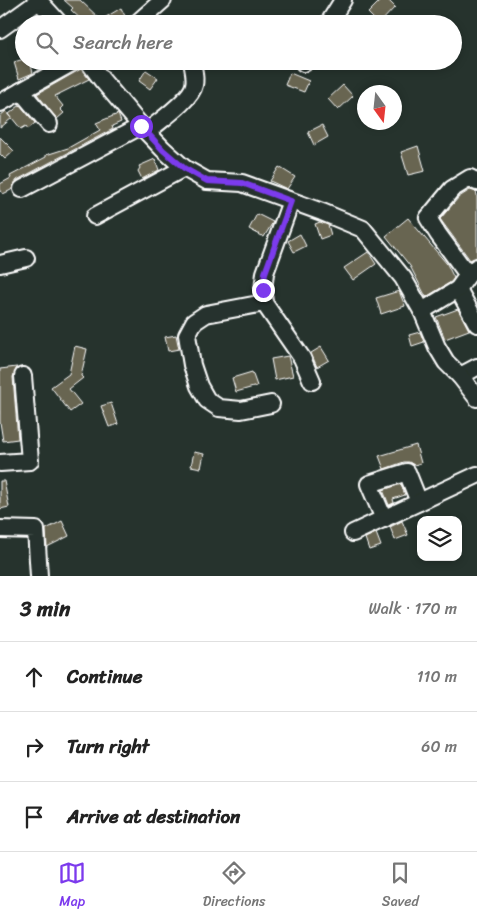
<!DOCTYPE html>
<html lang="en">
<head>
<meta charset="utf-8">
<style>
  :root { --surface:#fff; --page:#f2f2f2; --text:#222; --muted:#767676; --line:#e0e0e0; --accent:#7c3aed }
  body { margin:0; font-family:Sriracha,sans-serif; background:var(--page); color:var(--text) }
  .controls { position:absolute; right:15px; bottom:15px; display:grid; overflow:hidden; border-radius:10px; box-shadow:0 2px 8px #0003 }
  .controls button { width:45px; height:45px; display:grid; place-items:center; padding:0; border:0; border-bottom:1px solid var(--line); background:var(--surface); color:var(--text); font:25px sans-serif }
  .compass { position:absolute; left:357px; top:85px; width:45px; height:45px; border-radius:50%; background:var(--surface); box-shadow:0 2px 8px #0003; rotate:165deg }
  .stop { position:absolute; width:15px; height:15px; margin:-11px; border:4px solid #7c3aed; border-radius:50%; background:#fff }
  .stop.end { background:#7c3aed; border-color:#fff; box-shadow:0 1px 5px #0008 }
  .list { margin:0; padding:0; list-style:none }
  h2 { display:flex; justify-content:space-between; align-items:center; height:65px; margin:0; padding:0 20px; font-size:21px }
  h2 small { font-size:16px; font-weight:400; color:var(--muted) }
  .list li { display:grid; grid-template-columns:32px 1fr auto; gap:15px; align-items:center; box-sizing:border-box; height:70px; padding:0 20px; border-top:1px solid var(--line) }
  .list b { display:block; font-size:19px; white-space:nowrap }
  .list em { font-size:16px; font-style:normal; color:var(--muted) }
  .icon { flex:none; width:28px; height:28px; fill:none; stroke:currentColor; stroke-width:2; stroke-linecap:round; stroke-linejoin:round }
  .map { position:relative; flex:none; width:477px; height:576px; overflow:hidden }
  .search { position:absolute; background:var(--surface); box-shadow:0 2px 8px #0003; left:15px; right:15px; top:15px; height:55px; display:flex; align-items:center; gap:12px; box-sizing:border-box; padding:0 18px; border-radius:28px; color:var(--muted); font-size:19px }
  .sheet { height:275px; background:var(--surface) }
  nav { display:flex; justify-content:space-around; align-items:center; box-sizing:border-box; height:70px; border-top:1px solid var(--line); background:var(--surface); font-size:14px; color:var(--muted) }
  nav a { display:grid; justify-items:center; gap:2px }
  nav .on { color:var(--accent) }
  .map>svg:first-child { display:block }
</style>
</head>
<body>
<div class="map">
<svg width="477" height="576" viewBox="0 0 477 576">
  <rect width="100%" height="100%" fill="#26332d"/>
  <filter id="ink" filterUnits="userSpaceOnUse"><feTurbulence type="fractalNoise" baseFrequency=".02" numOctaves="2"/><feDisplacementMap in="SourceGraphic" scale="10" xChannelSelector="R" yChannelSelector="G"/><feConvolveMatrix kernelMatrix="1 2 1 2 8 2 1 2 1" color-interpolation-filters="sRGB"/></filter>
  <g filter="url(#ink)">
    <!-- building -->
    <g fill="#686551" stroke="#fff">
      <polygon points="64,0 80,0 101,20 121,8 127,20 123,24 86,24 71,10 73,8"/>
      <polygon points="381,0 388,0 395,7 379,24 368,13"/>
      <polygon points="24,59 24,61 30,61 33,73 19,79 14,62"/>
      <polygon points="81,69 89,79 55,96 63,106 60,109 64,113 57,119 37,94"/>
      <polygon points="146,70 158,78 150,89 139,81"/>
      <polygon points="290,73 309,81 304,92 285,85"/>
      <polygon points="343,85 353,96 338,110 328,99"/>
      <polygon points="20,105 35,123 28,129 26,126 21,129 12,118 0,128 0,116 6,111 12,118 9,114"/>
      <polygon points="118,114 121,122 112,126 113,129 17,180 11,190 3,194 0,189 0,184 11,178 10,176 46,157 46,155 68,148 100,130 96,123"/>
      <polygon points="322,125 328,137 314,145 308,132"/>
      <polygon points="0,137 14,151 5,159 0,154"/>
      <polygon points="418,146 425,171 408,175 401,152"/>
      <polygon points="155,159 159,170 142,179 138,171 140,168 139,166"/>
      <polygon points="279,167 295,177 287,189 270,181"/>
      <polygon points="470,190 476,192 477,195 477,257 470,260 440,219 459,197"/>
      <polygon points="257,214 273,222 264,237 249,229"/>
      <polygon points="408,218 447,264 454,278 451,282 426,297 410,266 386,236"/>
      <polygon points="320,222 328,225 331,235 320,239 315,224"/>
      <polygon points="300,234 306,246 294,252 288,241"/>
      <polygon points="368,252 376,264 353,280 344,268"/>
      <polygon points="399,291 405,306 381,314 376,298"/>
      <polygon points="458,309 469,330 445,339 436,317"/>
      <polygon points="420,332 424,342 412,346 409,335"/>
      <polygon points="176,335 179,349 168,351 165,337"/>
      <polygon points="75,346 87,349 81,376 83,378 69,389 81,404 70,412 51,387 69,374"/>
      <polygon points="321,347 329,360 317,367 311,353"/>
      <polygon points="288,356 293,376 275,380 271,359"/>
      <polygon points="17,367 13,377 18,439 3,441 0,422 0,369"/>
      <polygon points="252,372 257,386 236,392 232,378"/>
      <polygon points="111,403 118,424 109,427 101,406"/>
      <polygon points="416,445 421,463 414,465 409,462 404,462 384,469 379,456"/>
      <polygon points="194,452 204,454 201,468 191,466"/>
      <polygon points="0,481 4,481 9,507 0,509"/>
      <polygon points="401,484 405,495 393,499 394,503 389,505 383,490"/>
      <polygon points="62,521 69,536 47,547 46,529"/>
      <polygon points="402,521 408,535 395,540 390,527"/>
      <polygon points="376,533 381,546 369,550 365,538"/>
    </g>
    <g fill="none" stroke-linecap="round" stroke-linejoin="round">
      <!-- minor casing -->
      <g stroke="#fff" stroke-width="20">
        <g id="minor">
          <polyline points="38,0 60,24"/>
          <polyline points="136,24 163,0"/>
          <polyline points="328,24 343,0"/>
          <polyline points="0,29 39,1"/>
          <polyline points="88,61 102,80 141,126 163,149 184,168 207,181 242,183 322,212 363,229 403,278 422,311 437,347 446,362 460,376 477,367"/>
          <polyline points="304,63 305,61"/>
          <polyline points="21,91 49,124"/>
          <polyline points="0,103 75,61"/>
          <path d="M 147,132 C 159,121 191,100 194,85 C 196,77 193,69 192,61"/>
          <polyline points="22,189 141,126"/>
          <polyline points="291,201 265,273 263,290 264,303 302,358 312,381"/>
          <polyline points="95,216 184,168"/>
          <polyline points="0,264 26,258"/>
          <polyline points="468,275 438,234 428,218 452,189 470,178 477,182"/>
          <polyline points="458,289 477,324"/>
          <polyline points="264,303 206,314 194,322 187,335 192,365 199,386 207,400 219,408 241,410 271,404"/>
          <polyline points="422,311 458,289 468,275 477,267"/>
          <polyline points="460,376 477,398"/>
          <polyline points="0,463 30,461 23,376"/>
          <polyline points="384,519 369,484 407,472 419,502"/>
          <polyline points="0,529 36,530 39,576"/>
          <polyline points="353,533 477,475"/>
        </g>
      </g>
      <!-- minor -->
      <use href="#minor" stroke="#26332d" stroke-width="16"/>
    </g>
  </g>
  <g fill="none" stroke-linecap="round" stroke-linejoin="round" filter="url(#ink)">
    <!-- route -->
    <polyline stroke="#7c3aed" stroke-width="6" points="141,126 163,150 184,168 207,181 242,183 291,201 265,273 263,290"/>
  </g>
</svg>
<div class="controls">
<button><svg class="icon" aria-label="layers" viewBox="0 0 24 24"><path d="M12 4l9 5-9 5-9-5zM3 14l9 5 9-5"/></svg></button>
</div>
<svg class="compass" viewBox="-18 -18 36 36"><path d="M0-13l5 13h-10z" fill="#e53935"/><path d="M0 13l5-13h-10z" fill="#767676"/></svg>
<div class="stop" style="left:141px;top:126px"></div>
<div class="stop end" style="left:263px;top:290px"></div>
<div class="search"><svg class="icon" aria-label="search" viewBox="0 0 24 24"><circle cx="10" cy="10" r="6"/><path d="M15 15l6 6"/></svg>Search here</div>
</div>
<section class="sheet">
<h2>3 min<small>Walk · 170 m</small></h2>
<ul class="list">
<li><svg class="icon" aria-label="ahead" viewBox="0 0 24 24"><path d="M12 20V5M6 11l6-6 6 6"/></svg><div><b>Continue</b></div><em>110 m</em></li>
<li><svg class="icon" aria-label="right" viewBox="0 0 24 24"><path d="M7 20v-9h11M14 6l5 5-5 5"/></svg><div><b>Turn right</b></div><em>60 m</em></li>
<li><svg class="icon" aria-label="arrive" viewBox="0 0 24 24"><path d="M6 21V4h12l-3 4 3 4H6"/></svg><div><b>Arrive at destination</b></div></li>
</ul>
</section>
<nav>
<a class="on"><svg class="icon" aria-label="map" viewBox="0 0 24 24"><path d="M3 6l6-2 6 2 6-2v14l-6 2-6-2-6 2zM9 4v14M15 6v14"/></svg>Map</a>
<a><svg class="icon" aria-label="directions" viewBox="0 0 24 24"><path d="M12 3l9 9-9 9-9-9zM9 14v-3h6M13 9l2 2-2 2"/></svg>Directions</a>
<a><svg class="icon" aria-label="saved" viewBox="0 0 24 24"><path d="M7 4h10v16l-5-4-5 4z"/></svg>Saved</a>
</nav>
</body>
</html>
